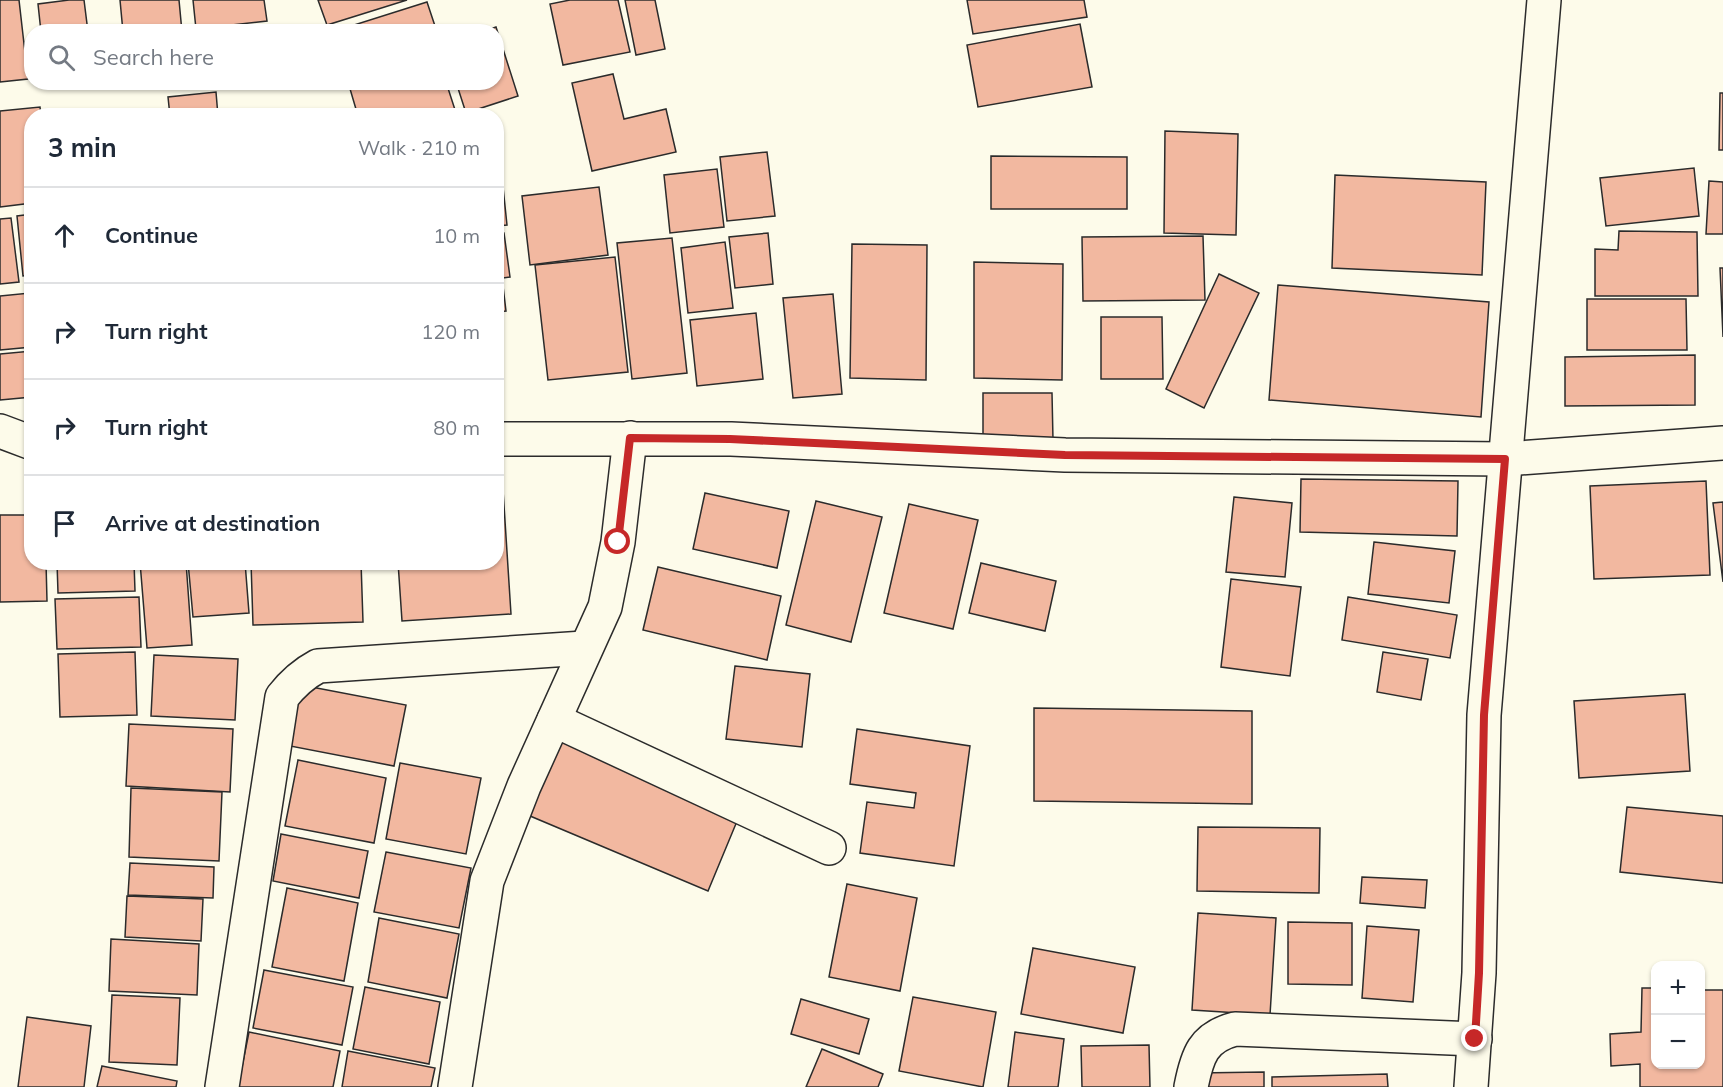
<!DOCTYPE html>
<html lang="en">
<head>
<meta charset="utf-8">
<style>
  :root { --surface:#fff; --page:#f6f6f7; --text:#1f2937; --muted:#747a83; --line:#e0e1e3 }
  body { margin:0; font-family:Mulish,sans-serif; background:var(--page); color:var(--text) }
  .controls { position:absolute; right:18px; bottom:18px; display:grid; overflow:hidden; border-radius:12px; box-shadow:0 2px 4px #0004 }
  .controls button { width:54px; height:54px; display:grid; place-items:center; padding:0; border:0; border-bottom:2px solid var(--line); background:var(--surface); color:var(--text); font:30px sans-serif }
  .stop { position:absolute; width:18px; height:18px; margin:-14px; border:4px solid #c62828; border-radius:50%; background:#fff }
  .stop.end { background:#c62828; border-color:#fff; box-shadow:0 2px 6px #0008 }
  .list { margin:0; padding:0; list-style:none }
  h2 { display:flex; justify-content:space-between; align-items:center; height:78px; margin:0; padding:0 24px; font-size:26px }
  h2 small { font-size:20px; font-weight:400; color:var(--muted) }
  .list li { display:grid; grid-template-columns:39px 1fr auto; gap:18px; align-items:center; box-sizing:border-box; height:96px; padding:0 24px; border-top:2px solid var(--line) }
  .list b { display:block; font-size:22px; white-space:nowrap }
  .list em { font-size:20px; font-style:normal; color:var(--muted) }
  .icon { flex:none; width:33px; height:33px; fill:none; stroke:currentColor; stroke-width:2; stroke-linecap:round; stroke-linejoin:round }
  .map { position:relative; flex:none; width:1723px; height:1087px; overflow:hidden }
  .search { position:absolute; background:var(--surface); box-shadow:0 2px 4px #0004; left:24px; top:24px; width:480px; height:66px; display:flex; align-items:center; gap:15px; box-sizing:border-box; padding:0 21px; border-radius:24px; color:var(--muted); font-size:22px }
  .panel { position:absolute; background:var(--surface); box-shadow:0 2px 4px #0004; left:24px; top:108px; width:480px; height:462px; border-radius:24px }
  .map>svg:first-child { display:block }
</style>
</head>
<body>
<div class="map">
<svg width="1723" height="1087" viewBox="0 0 1723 1087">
  <rect width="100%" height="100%" fill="#fdfbea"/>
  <!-- building -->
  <g fill="#f2b8a0" stroke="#2b2b2b" stroke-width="1.5">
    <polygon points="0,0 19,0 28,79 0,82"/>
    <polygon points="69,0 84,0 88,32 41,32 38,4"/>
    <polygon points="120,0 179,0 182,32 123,32"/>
    <polygon points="193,0 264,0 267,21 196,29"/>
    <polygon points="318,0 407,0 327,25"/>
    <polygon points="570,0 618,0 630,52 563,65 550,4"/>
    <polygon points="625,0 655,0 665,49 636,55"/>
    <polygon points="967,0 1084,0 1087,17 973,34"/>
    <polygon points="427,2 437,32 335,32 335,31"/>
    <polygon points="1080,24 1092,87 978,107 967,45"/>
    <polygon points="496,27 518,96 466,113 456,82 496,82 496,32 482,32"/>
    <polygon points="613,74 624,119 666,109 676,152 592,171 572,83"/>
    <polygon points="348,82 446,82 457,116 358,116"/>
    <polygon points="216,92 218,116 170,116 168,97"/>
    <polygon points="1720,93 1723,93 1723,150 1719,150"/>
    <polygon points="40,107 41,116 32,116 32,203 0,207 0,111"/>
    <polygon points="146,110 147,116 98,116"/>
    <polygon points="1165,131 1238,134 1236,235 1164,233"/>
    <polygon points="767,152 775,216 727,221 720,157"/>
    <polygon points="991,156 1127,157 1127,209 991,209"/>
    <polygon points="1694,168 1699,216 1606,226 1600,178"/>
    <polygon points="717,169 724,227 670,233 664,175"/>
    <polygon points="1335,175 1486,182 1482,275 1332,268"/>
    <polygon points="1709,181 1723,182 1723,234 1706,234"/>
    <polygon points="496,187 503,187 507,225 496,226"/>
    <polygon points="599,187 608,255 530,265 522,196"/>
    <polygon points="32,214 32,275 23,276 17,216"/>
    <polygon points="11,218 19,282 0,284 0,219"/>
    <polygon points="1619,231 1697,232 1698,296 1595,296 1595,249 1618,250"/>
    <polygon points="504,233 510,277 496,279 496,234"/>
    <polygon points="768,233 773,284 735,288 729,237"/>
    <polygon points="1203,236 1205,300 1083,301 1082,237"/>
    <polygon points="672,238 687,373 632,379 617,243"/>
    <polygon points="725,242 733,308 688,313 681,248"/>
    <polygon points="852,244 927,245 926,380 850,378"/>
    <polygon points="615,257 628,372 548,380 535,265"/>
    <polygon points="974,262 1063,264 1062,380 974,378"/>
    <polygon points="1720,268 1723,268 1723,337"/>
    <polygon points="1219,274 1259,293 1204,408 1166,389"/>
    <polygon points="1278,285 1489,302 1481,417 1269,400"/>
    <polygon points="503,286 506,311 496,312 496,287"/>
    <polygon points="30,293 32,347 0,350 0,296"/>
    <polygon points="833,294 842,394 793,398 783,298"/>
    <polygon points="1587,299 1686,299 1687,350 1587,350"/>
    <polygon points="756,313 763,379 697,386 690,320"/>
    <polygon points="1101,317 1162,317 1163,379 1101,379"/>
    <polygon points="32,351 32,397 0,400 0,354"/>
    <polygon points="1695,355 1695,405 1565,406 1565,357"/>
    <polygon points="983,393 1052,393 1053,440 983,440"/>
    <polygon points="496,459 501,459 511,614 402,621 398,562 496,562"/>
    <polygon points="1301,479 1458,481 1457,536 1300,532"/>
    <polygon points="1706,481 1710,575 1594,579 1590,486"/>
    <polygon points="705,493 789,511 777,568 693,549"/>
    <polygon points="1234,497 1292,503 1285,577 1226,572"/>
    <polygon points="816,501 882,517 851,642 786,625"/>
    <polygon points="1723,502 1723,582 1713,503"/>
    <polygon points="909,504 978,520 953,629 884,613"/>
    <polygon points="0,515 32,515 32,562 46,562 47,601 0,602"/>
    <polygon points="1374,542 1455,551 1449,603 1368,594"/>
    <polygon points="57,562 134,562 135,591 58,593"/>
    <polygon points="140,562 186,562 192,645 147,648"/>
    <polygon points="188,562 245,562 249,613 193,617"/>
    <polygon points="251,562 361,562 363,622 253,625"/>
    <polygon points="981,563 1056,581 1045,631 969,613"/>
    <polygon points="658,567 781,596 767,660 643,630"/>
    <polygon points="1231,579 1301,587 1290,676 1221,667"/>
    <polygon points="139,597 141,647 57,649 55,599"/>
    <polygon points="1348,597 1457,615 1450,658 1342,640"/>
    <polygon points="135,652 137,715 60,717 58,654"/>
    <polygon points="1383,652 1428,659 1421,700 1377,692"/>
    <polygon points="154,655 238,659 235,720 151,716"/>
    <polygon points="735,666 810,674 802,747 726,739"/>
    <polygon points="301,685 406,705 394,766 290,746"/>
    <polygon points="1685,694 1690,771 1579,778 1574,701"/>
    <polygon points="1034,708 1252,711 1252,804 1034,801"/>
    <polygon points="129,724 233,729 230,792 126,786"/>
    <polygon points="560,724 745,802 708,891 523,813"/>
    <polygon points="857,729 970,746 954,866 860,853 867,802 914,808 916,793 850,784"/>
    <polygon points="298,760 386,778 374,843 285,826"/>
    <polygon points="400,763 481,778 466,854 386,839"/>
    <polygon points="131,788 222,792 219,861 129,857"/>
    <polygon points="1627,807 1723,816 1723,883 1620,872"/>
    <polygon points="1198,827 1320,828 1319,893 1197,891"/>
    <polygon points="281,834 368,851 359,898 273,881"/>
    <polygon points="386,852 471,868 459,928 374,912"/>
    <polygon points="130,863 214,867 213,898 128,895"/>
    <polygon points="1362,877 1427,880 1425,908 1360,903"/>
    <polygon points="847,884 917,898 900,991 829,977"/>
    <polygon points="287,888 358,903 344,981 272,967"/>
    <polygon points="127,896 203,899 201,941 125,937"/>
    <polygon points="1198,913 1276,918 1270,1015 1192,1010"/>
    <polygon points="379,918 459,934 447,998 368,982"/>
    <polygon points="1288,922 1352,923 1352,985 1288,984"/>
    <polygon points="1367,926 1419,930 1413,1002 1362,998"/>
    <polygon points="111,939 199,944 197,995 109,991"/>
    <polygon points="1033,948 1135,967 1123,1033 1021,1014"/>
    <polygon points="264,970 353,987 342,1045 253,1028"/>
    <polygon points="365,987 440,1002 429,1064 353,1049"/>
    <polygon points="1642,988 1656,988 1656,1064 1700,1064 1700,990 1723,990 1723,1087 1640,1087 1640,1064 1611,1066 1610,1034 1641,1032"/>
    <polygon points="112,995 180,998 177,1065 109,1062"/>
    <polygon points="913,997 996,1012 983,1087 899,1071"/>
    <polygon points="801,999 869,1019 859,1054 791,1034"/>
    <polygon points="27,1017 91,1026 84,1087 18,1087"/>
    <polygon points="249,1032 340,1051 333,1087 238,1087"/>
    <polygon points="1015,1032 1064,1039 1058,1087 1008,1087"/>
    <polygon points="1149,1045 1150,1087 1082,1087 1081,1046"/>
    <polygon points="822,1049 883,1074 878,1087 806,1087"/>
    <polygon points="348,1051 435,1068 431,1087 342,1087"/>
    <polygon points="102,1066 177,1081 176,1087 97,1087"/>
    <polygon points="1264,1072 1264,1087 1197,1087 1197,1073"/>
    <polygon points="1387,1074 1388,1087 1272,1087 1272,1077"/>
  </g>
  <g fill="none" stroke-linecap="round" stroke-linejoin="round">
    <!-- minor casing -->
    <g stroke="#2b2b2b" stroke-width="36">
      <g id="minor">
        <polyline points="0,431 32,443"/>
        <polyline points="496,439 731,439 1065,455 1505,459 1723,443"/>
        <polyline points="554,720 829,848"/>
        <path d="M 222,1087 L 282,697 C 293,683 303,674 318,666 L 584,648"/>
        <polyline points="455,1087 487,881 524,786 605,607 618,542 630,438"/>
        <path d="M 1191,1087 C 1197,1056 1203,1037 1235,1029 L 1475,1039"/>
        <polyline points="1471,1087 1479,973 1484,715 1544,0"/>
      </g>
    </g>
    <!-- minor -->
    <use href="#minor" stroke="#fdfbea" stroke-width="33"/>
  </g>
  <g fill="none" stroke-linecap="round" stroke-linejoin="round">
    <!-- route -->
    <polyline stroke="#c62828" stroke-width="8" points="618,542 630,438 730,439 1065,455 1505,459 1484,715 1479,973 1475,1039"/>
  </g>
</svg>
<div class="controls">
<button>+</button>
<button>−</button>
</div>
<div class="stop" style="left:618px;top:542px"></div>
<div class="stop end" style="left:1475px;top:1039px"></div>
<div class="search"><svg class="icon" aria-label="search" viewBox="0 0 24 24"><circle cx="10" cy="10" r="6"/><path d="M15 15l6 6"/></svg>Search here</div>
<section class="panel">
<h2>3 min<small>Walk · 210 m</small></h2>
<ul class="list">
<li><svg class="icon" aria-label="ahead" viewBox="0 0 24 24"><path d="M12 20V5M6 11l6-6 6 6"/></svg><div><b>Continue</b></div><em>10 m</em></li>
<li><svg class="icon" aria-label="right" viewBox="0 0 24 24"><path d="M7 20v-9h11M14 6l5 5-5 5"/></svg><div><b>Turn right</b></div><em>120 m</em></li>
<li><svg class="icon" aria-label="right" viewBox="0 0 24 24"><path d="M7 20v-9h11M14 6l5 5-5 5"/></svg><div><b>Turn right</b></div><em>80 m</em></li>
<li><svg class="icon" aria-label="arrive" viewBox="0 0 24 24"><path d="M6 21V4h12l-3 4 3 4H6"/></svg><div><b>Arrive at destination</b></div></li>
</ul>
</section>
</div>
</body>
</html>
